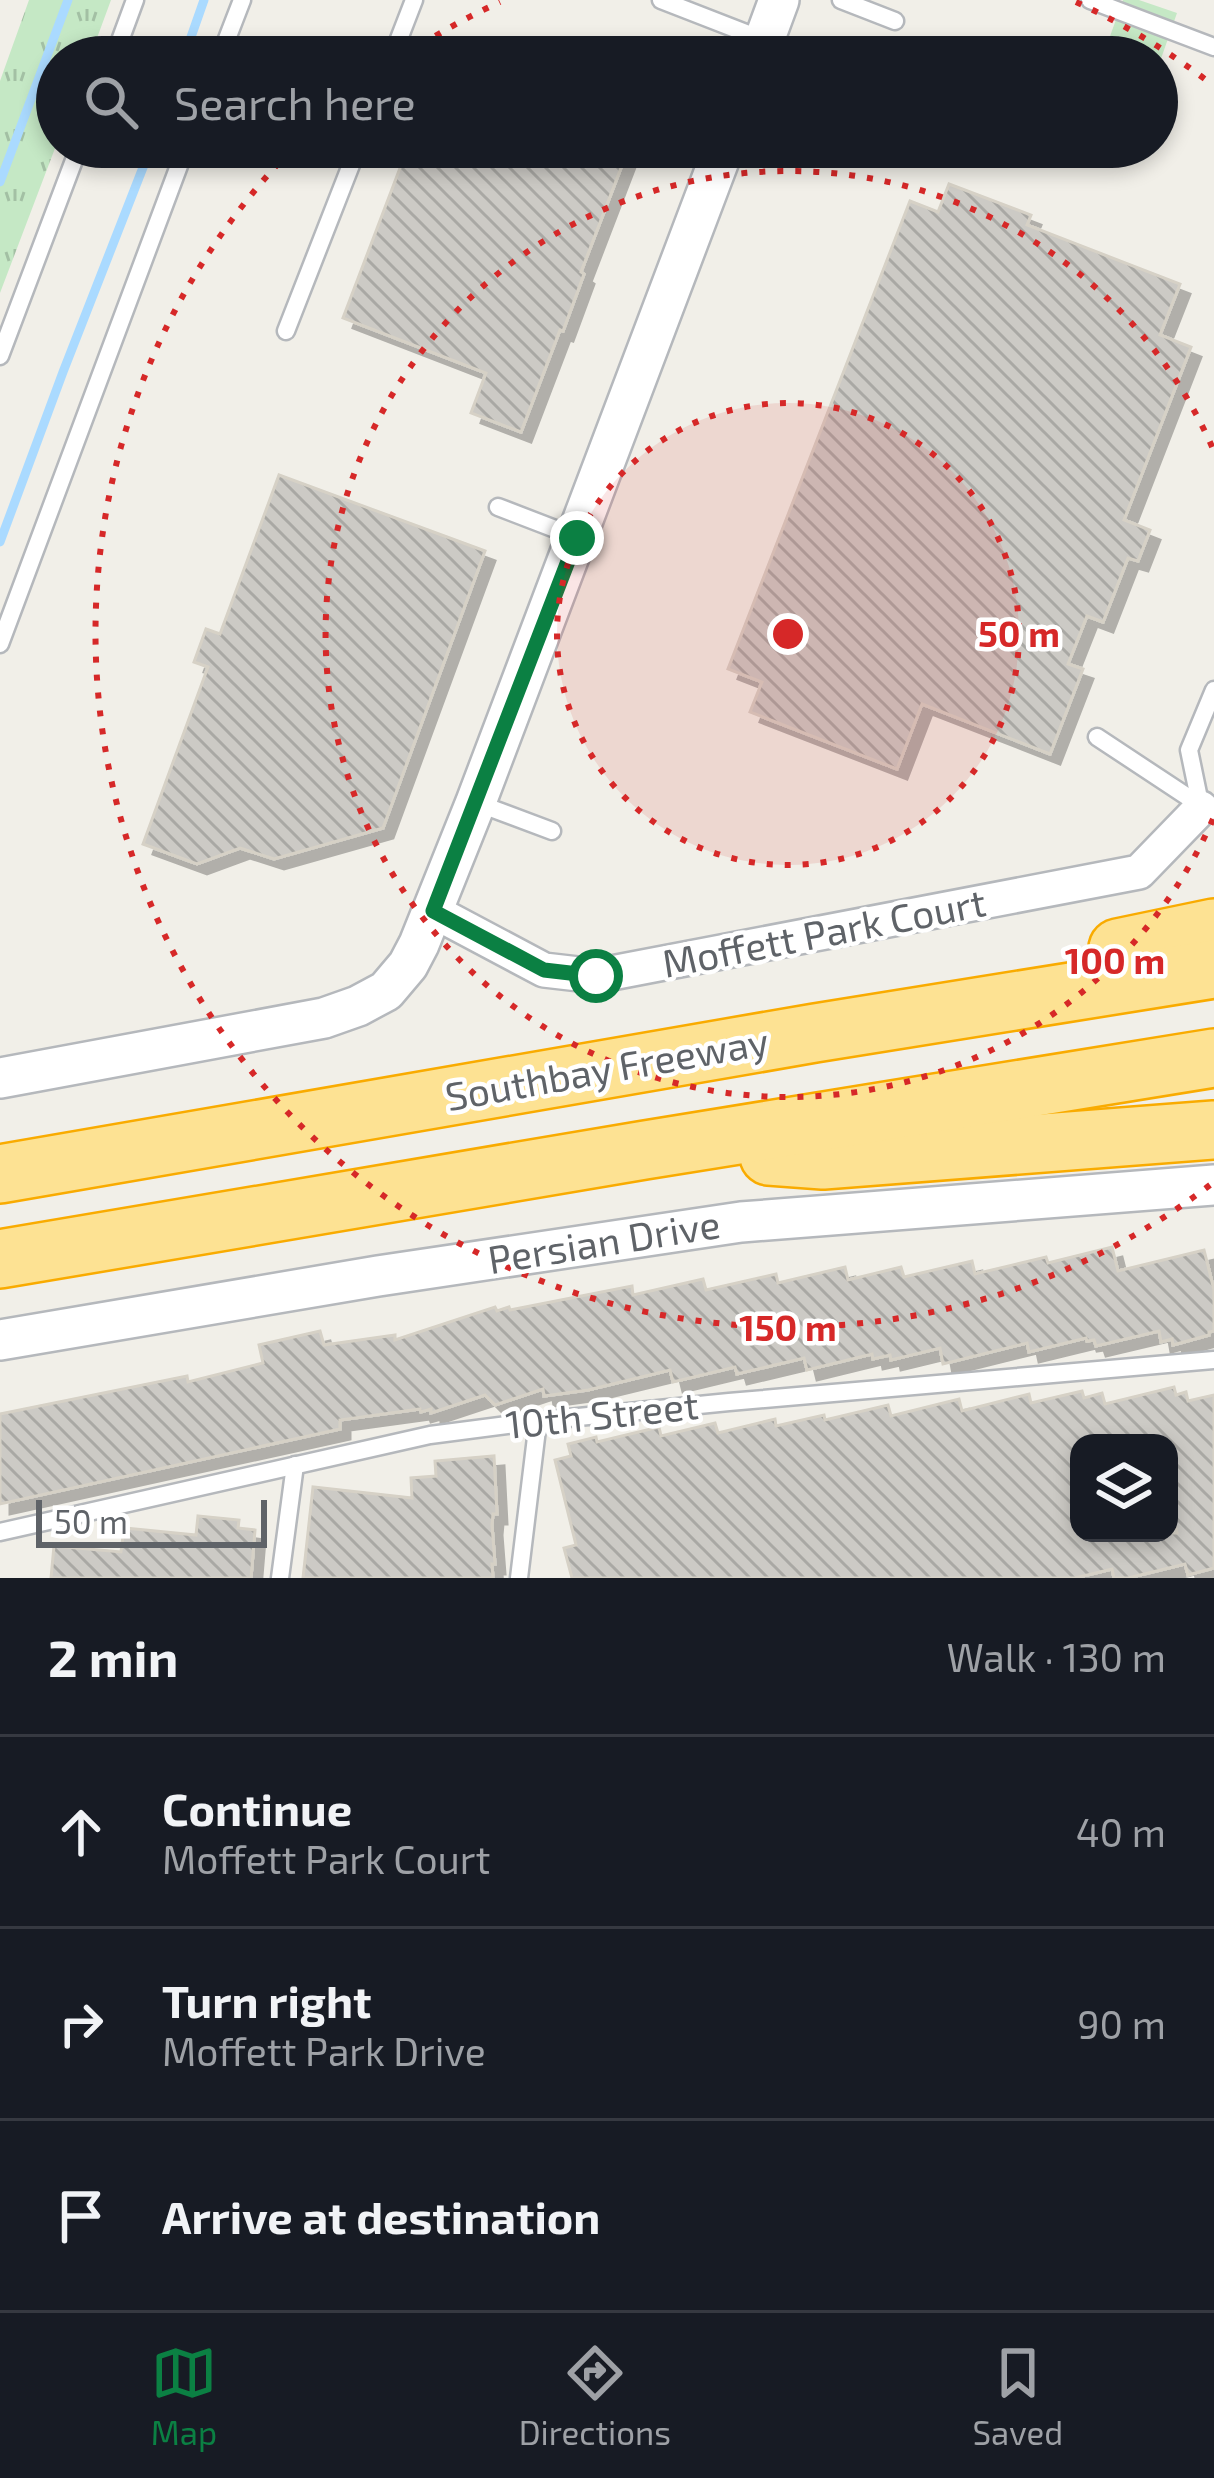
<!DOCTYPE html>
<html lang="en">
<head>
<meta charset="utf-8">
<style>
  :root { --surface:#171b24; --page:#20242c; --text:#f1f3f6; --muted:#9ea1a6; --line:#363941; --accent:#0b8043 }
  body { margin:0; font-family:"Exo 2",sans-serif; background:var(--page); color:var(--text) }
  .controls { position:absolute; right:36px; bottom:36px; display:grid; overflow:hidden; border-radius:24px; box-shadow:0 6px 18px #0003 }
  .controls button { width:108px; height:108px; display:grid; place-items:center; padding:0; border:0; border-bottom:3px solid var(--line); background:var(--surface); color:var(--text); font:60px sans-serif }
  .scale { position:absolute; left:36px; bottom:30px; width:231px; box-sizing:border-box; padding-left:12px; border:6px solid #5f6368; border-top:0; font-size:33px; line-height:42px; white-space:nowrap; color:#5f6368; -webkit-text-stroke:9px #fff; paint-order:stroke }
  .stop { position:absolute; width:36px; height:36px; margin:-27px; border:9px solid #0b8043; border-radius:50%; background:#fff }
  .stop.end { background:#0b8043; border-color:#fff; box-shadow:0 3px 12px #0008 }
  .list { margin:0; padding:0; list-style:none }
  h2 { display:flex; justify-content:space-between; align-items:center; height:156px; margin:0; padding:0 48px; font-size:51px }
  h2 small { font-size:39px; font-weight:400; color:var(--muted) }
  .list li { display:grid; grid-template-columns:78px 1fr auto; gap:36px; align-items:center; box-sizing:border-box; height:192px; padding:0 48px; border-top:3px solid var(--line) }
  .list b { display:block; font-size:45px; white-space:nowrap }
  .list p { margin:0; font-size:39px; white-space:nowrap; color:var(--muted) }
  .list em { font-size:39px; font-style:normal; color:var(--muted) }
  .icon { flex:none; width:66px; height:66px; fill:none; stroke:currentColor; stroke-width:2; stroke-linecap:round; stroke-linejoin:round }
  .map { position:relative; flex:none; width:1214px; height:1578px; overflow:hidden }
  .search { position:absolute; background:var(--surface); box-shadow:0 6px 18px #0003; left:36px; right:36px; top:36px; height:132px; display:flex; align-items:center; gap:30px; box-sizing:border-box; padding:0 42px; border-radius:66px; color:var(--muted); font-size:45px }
  .sheet { height:732px; background:var(--surface) }
  nav { display:flex; justify-content:space-around; align-items:center; box-sizing:border-box; height:168px; border-top:3px solid var(--line); background:var(--surface); font-size:33px; color:var(--muted) }
  nav a { display:grid; justify-items:center; gap:6px }
  nav .on { color:var(--accent) }
  .map>svg:first-child { display:block }
</style>
</head>
<body>
<div class="map">
<svg width="1214" height="1578" viewBox="0 0 1214 1578">
  <defs>
    <pattern id="grass-tufts" width="24" height="20" patternUnits="userSpaceOnUse" patternTransform="scale(3)"><rect width="24" height="20" fill="#c5e8c5"/><path d="M3 7l-1-3M5 7V3M7 7l1-3M15 17l-1-3M17 17v-4M19 17l1-3" fill="none" stroke="#a3c0a4"/></pattern>
    <pattern id="building-back-hatch" width="6" height="6" patternUnits="userSpaceOnUse" patternTransform="scale(3)"><rect width="6" height="6" fill="#cccac5"/><path d="M-1 5l2 2M0 0l6 6M5-1l2 2" fill="none" stroke="#a9a8a4"/></pattern>
    <filter id="shadow"><feDropShadow dx="10" dy="10" stdDeviation="0" flood-color="#0004"/></filter>
  </defs>
  <rect width="100%" height="100%" fill="#f1efe8"/>
  <!-- grass -->
  <polygon fill="url(#grass-tufts)" points="29,0 111,0 90,57 57,57 57,143 0,293 0,81"/>
  <!-- pitch -->
  <polygon fill="#c5e8c5" points="1123,0 1139,0 1177,13 1157,70 1157,57 1116,57 1104,53"/>
  <g fill="none" stroke-linecap="round" stroke-linejoin="round">
    <!-- stream -->
    <g stroke="#aadaff" stroke-width="9">
      <polyline points="184,57 204,0"/>
      <polyline points="0,182 68,0"/>
      <polyline points="0,542 63,372 151,147"/>
    </g>
  </g>
  <!-- building -->
  <g fill="url(#building-back-hatch)" stroke="#d6d1c6" stroke-width="3" fill-rule="evenodd" filter="url(#shadow)">
    <polygon points="408,147 629,147 581,272 584,274 563,331 560,330 521,432 471,413 486,373 343,318"/>
    <polygon points="949,184 1031,215 1027,225 1180,284 1160,335 1191,347 1124,520 1150,530 1138,561 1128,558 1103,622 1087,616 1068,664 1083,669 1050,754 922,704 897,769 750,712 762,682 728,669 910,201 938,212"/>
    <polygon points="279,475 485,551 383,828 274,859 240,848 197,864 143,844 208,667 194,662 206,629 220,634"/>
    <polygon points="1112,1247 1118,1271 1204,1250 1214,1290 1214,1331 1209,1332 1209,1335 1173,1345 1172,1339 1161,1342 1159,1331 1096,1346 1094,1340 1087,1341 1086,1338 1029,1352 1027,1343 943,1364 940,1348 891,1360 890,1355 873,1359 872,1354 807,1370 804,1358 737,1374 735,1367 673,1382 670,1370 588,1390 544,1396 543,1389 495,1405 485,1395 431,1413 431,1409 421,1412 420,1409 340,1420 340,1429 0,1504 0,1414 187,1376 188,1382 263,1363 259,1345 320,1331 324,1345 395,1335 395,1340 495,1307 497,1311 509,1307 510,1310 632,1286 633,1295 703,1279 706,1290 776,1274 778,1283 845,1267 848,1280 901,1267 904,1277 972,1261 975,1274 1046,1257 1048,1263"/>
    <path d="M 1174,1387 L 1176,1395 L 1186,1392 L 1188,1401 L 1214,1395 L 1214,1568 L 1188,1575 L 1185,1564 L 1128,1578 L 1114,1578 L 1112,1569 L 1075,1578 L 572,1578 L 564,1548 L 576,1545 L 555,1460 L 571,1456 L 568,1444 L 596,1437 L 597,1442 L 659,1427 L 661,1436 L 715,1423 L 718,1433 L 775,1419 L 776,1426 L 824,1415 L 825,1420 L 888,1405 L 891,1416 L 959,1399 L 962,1411 L 1029,1394 L 1031,1403 L 1082,1391 L 1084,1398 L 1102,1393 L 1105,1404 ZM 1079,1443 L 1169,1443 L 1169,1500 L 1177,1533 L 1079,1533 Z"/>
    <polygon points="494,1456 497,1514 493,1514 492,1525 495,1564 492,1564 493,1578 303,1578 313,1487 412,1498 411,1478 436,1476 435,1461"/>
    <polygon points="198,1516 239,1520 238,1528 255,1530 251,1578 51,1578 54,1546 121,1552 124,1528 196,1535"/>
  </g>
  <g fill="none" stroke-linecap="round" stroke-linejoin="round">
    <!-- service casing -->
    <g stroke="#b5b8bc" stroke-width="21">
      <g id="service">
        <polyline points="661,0 764,40"/>
        <polyline points="841,0 895,21"/>
        <polyline points="1090,0 1214,47"/>
        <polyline points="114,57 135,0"/>
        <polyline points="220,57 242,0"/>
        <polyline points="392,57 414,0"/>
        <polyline points="286,331 358,147"/>
        <polyline points="0,356 79,147"/>
        <polyline points="498,507 576,537"/>
        <polyline points="0,644 186,147"/>
        <polyline points="1097,737 1206,809"/>
        <polyline points="477,803 552,831"/>
        <polyline points="1201,808 1189,750 1214,690"/>
        <polyline points="0,1532 430,1435 538,1421 729,1402 1214,1360"/>
        <polyline points="280,1578 295,1465"/>
        <polyline points="519,1578 538,1421"/>
      </g>
    </g>
    <!-- minor casing -->
    <g stroke="#b5b8bc" stroke-width="38">
      <polyline id="minor" points="433,911 544,970 596,976 1139,872 1201,808"/>
    </g>
    <!-- tertiary casing -->
    <g stroke="#b5b8bc" stroke-width="44">
      <g id="tertiary">
        <polyline points="758,57 779,0"/>
        <polyline points="0,1078 324,1018 358,1006 386,991 408,965 419,944 476,802 724,147"/>
        <polyline points="0,1340 378,1276 741,1222 1214,1185"/>
      </g>
    </g>
    <!-- motorway casing -->
    <g stroke="#f9ab00" stroke-width="62">
      <g id="motorway">
        <polyline points="1118,948 1214,928"/>
        <polyline points="769,1156 823,1160 1214,1130"/>
        <polyline points="0,1174 815,1033 1214,969"/>
        <polyline points="0,1259 645,1150 1214,1058"/>
      </g>
    </g>
    <!-- service -->
    <use href="#service" stroke="#fff" stroke-width="16"/>
    <!-- minor -->
    <use href="#minor" stroke="#fff" stroke-width="33"/>
    <!-- tertiary -->
    <use href="#tertiary" stroke="#fff" stroke-width="39"/>
    <!-- motorway -->
    <use href="#motorway" stroke="#fde293" stroke-width="57"/>
  </g>
  <g fill="none" stroke-linecap="round" stroke-linejoin="round">
    <!-- route -->
    <polyline stroke="#0b8043" stroke-width="15" points="577,538 433,911 544,970 596,976"/>
  </g>
  <!-- distance rings -->
  <circle cx="788" cy="634" r="231" fill="#d62828" fill-opacity=".12"/>
  <g fill="none" stroke="#d62828" stroke-width="6" stroke-dasharray="6 12">
    <circle cx="788" cy="634" r="231"/>
    <path d="M1213 819A463 463 0 1 1 1213 449"/>
    <path d="M1210 1185A694 694 0 0 1 293 148M405 55A694 694 0 0 1 500 2M1076 2A694 694 0 0 1 1210 83"/>
  </g>
  <g text-anchor="middle" stroke-width="9" stroke-linejoin="round" paint-order="stroke">
    <!-- street labels -->
    <g font-size="39" fill="#5f6368" stroke="#fff">
      <text transform="translate(824 933) rotate(-11)" y="14">Moffett Park Court</text>
      <text transform="translate(607 1069) rotate(-10)" y="14">Southbay Freeway</text>
      <text transform="translate(604 1242) rotate(-9)" y="14">Persian Drive</text>
      <text transform="translate(602 1415) rotate(-6)" y="14">10th Street</text>
    </g>
  </g>
  <circle cx="788" cy="634" r="18" fill="#d62828" stroke="#fff" stroke-width="6"/>
  <g font-size="36" text-anchor="middle" font-weight="bold" fill="#d62828" stroke="#fff" stroke-width="9" stroke-linejoin="round" paint-order="stroke">
    <text x="1019" y="647">50 m</text>
    <text x="1115" y="974">100 m</text>
    <text x="788" y="1341">150 m</text>
  </g>
</svg>
<div class="controls">
<button><svg class="icon" aria-label="layers" viewBox="0 0 24 24"><path d="M12 4l9 5-9 5-9-5zM3 14l9 5 9-5"/></svg></button>
</div>
<div class="scale">50 m</div>
<div class="stop" style="left:596px;top:976px"></div>
<div class="stop end" style="left:577px;top:538px"></div>
<div class="search"><svg class="icon" aria-label="search" viewBox="0 0 24 24"><circle cx="10" cy="10" r="6"/><path d="M15 15l6 6"/></svg>Search here</div>
</div>
<section class="sheet">
<h2>2 min<small>Walk · 130 m</small></h2>
<ul class="list">
<li><svg class="icon" aria-label="ahead" viewBox="0 0 24 24"><path d="M12 20V5M6 11l6-6 6 6"/></svg><div><b>Continue</b><p>Moffett Park Court</p></div><em>40 m</em></li>
<li><svg class="icon" aria-label="right" viewBox="0 0 24 24"><path d="M7 20v-9h11M14 6l5 5-5 5"/></svg><div><b>Turn right</b><p>Moffett Park Drive</p></div><em>90 m</em></li>
<li><svg class="icon" aria-label="arrive" viewBox="0 0 24 24"><path d="M6 21V4h12l-3 4 3 4H6"/></svg><div><b>Arrive at destination</b></div></li>
</ul>
</section>
<nav>
<a class="on"><svg class="icon" aria-label="map" viewBox="0 0 24 24"><path d="M3 6l6-2 6 2 6-2v14l-6 2-6-2-6 2zM9 4v14M15 6v14"/></svg>Map</a>
<a><svg class="icon" aria-label="directions" viewBox="0 0 24 24"><path d="M12 3l9 9-9 9-9-9zM9 14v-3h6M13 9l2 2-2 2"/></svg>Directions</a>
<a><svg class="icon" aria-label="saved" viewBox="0 0 24 24"><path d="M7 4h10v16l-5-4-5 4z"/></svg>Saved</a>
</nav>
</body>
</html>
